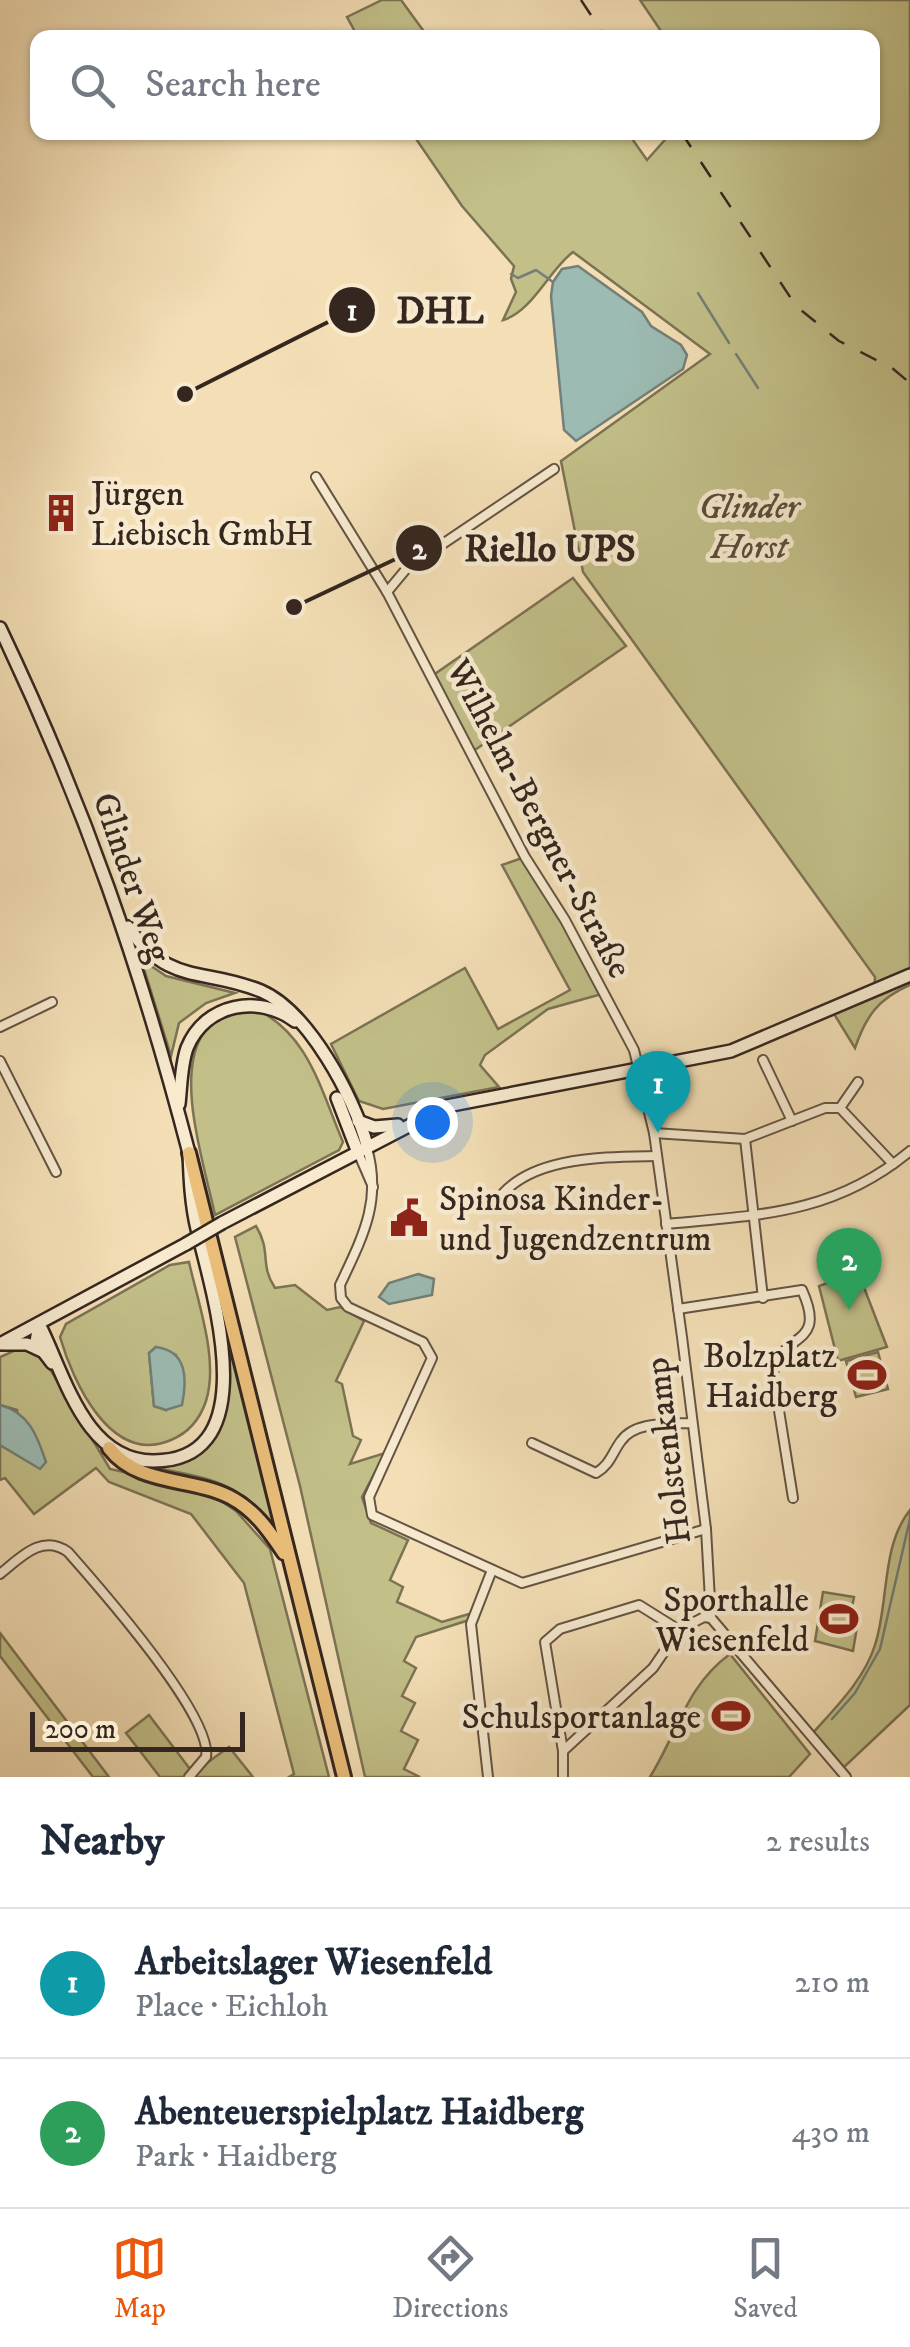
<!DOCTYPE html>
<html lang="en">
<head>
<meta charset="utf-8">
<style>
  :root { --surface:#fff; --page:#f2f2f3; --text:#1f2937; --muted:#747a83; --line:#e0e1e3; --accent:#ea580c }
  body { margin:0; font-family:"IM FELL DW Pica",serif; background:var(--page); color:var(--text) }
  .scale { position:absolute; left:30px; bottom:25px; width:215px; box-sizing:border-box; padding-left:10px; border:5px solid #35261f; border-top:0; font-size:28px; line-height:35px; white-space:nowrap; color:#35261f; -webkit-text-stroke:8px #f7eacf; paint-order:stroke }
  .you { position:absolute; left:432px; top:1122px; width:35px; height:35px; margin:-25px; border:8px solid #fff; border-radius:50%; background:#1a73e8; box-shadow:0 0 0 15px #1a73e833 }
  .badge { display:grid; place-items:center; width:65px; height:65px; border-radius:50%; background:var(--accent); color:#fff; font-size:32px; font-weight:700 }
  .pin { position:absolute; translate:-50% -82px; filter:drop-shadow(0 2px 5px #0008) }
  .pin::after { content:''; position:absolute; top:52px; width:35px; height:30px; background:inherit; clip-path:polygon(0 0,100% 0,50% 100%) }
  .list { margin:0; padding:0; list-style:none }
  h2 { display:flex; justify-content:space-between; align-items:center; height:130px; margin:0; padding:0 40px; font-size:42px }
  h2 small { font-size:32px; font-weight:400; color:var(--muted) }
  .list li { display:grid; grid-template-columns:65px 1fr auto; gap:30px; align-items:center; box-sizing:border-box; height:150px; padding:0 40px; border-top:2px solid var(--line) }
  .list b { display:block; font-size:38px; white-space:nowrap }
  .list p { margin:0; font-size:32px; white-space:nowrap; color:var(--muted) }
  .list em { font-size:32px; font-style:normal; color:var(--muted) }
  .icon { flex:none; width:55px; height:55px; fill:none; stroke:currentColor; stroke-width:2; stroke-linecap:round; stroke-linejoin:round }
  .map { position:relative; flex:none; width:910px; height:1777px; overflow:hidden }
  .search { position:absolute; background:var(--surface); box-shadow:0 2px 8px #0004; left:30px; right:30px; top:30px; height:110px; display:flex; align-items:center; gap:25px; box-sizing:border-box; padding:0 35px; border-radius:20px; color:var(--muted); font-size:38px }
  .sheet { height:430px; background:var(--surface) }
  nav { display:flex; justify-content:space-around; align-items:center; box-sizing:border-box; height:140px; border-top:2px solid var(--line); background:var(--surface); font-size:28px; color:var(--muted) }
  nav a { display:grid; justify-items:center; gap:5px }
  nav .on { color:var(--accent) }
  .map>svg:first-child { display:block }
</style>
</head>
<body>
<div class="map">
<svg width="910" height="1777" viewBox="0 0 910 1777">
  <rect width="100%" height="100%" fill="#f3deb5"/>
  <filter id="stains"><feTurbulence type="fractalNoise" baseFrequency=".002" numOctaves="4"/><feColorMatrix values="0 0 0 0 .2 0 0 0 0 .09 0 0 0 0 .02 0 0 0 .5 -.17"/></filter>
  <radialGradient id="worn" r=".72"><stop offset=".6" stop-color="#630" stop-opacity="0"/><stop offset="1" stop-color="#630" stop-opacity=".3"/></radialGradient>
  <!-- green -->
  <g fill="#c2bf88" stroke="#7c7254" stroke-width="2.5" fill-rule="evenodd">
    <polygon points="382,0 401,0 428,37 358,37 347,17"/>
    <path d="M 640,0 L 910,0 L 910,985 C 878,999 866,1016 855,1048 L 831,1009 L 874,990 L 875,977 L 583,572 L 561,461 L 710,354 L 573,252 C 549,270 532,312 503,320 L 516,292 L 511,279 L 514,266 L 462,206 L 412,133 L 628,133 L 647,160 L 671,133 L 872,132 L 872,38 L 665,37 Z"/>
    <polygon points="573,578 626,646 472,752 432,676"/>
    <polygon points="525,857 602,994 548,1009 485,1055 480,1065 499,1087 383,1109 359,1101 331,1044 465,968 498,1029 570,990 502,865"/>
    <polygon points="141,959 166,976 235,993 206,1003 179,1023 171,1056"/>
    <path d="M 253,1008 C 308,1031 321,1091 343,1142 L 339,1150 L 215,1215 C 205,1167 173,1073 205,1031 C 215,1018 238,1012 253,1008 Z"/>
    <path d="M 256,1226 C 272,1252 259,1264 275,1288 L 295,1285 L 327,1310 L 340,1307 L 364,1321 L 336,1381 L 342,1384 L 353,1436 L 361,1440 L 350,1464 L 385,1453 L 362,1497 L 371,1523 L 408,1540 L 390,1580 L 403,1587 L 397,1602 L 442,1622 L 469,1614 L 469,1620 L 416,1637 L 404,1661 L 416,1668 L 402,1696 L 415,1703 L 401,1731 L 418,1740 L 404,1769 L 420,1777 L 365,1777 L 300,1486 L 235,1237 Z"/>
    <path d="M 189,1262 C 198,1303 219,1360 206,1401 C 200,1419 188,1433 171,1440 C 111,1466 73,1382 60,1337 L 66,1324 L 170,1265 ZM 156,1347 L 176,1355 L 166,1410 L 154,1406 L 149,1353 Z"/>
    <polygon points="858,1272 887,1347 838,1361 819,1286"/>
    <path d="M 224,1312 L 279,1532 C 229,1471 204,1481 136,1463 L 161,1463 L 215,1432 L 222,1418 L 230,1360 Z"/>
    <polygon points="18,1349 34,1350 44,1359 110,1469 206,1491 236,1511 270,1549 329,1777 289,1777 294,1774 244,1583 191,1514 109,1482 96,1468 34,1514 5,1478 0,1480 0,1445 21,1456 17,1410 0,1405 0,1357"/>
    <polygon points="878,1352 888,1389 856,1397 846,1361"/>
    <path d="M 910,1510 L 910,1705 L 842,1769 L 812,1734 C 835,1708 864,1680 875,1645 C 889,1603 881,1546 910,1510 Z"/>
    <polygon points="823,1592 854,1597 851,1612 859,1615 853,1651 815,1641"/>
    <polygon points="0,1633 109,1777 93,1777 0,1656"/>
    <path d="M 730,1654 L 810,1754 L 789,1777 L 650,1777 C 678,1732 686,1686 730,1654 Z"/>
    <polygon points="149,1715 193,1773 229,1747 253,1777 160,1777 126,1733"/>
  </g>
  <!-- water -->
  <g fill="#9cbbb3" stroke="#737f78" stroke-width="2.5">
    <polygon points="578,266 642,312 651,326 681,345 687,355 683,369 576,441 564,430 551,296 553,282 562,269"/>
    <polygon points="418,1274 434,1279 432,1295 389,1304 379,1297 389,1283"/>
    <path d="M 156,1347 C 188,1351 187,1380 182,1405 L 166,1410 L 154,1406 L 149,1353 Z"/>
    <path d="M 0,1405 C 29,1413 37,1435 46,1462 L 40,1469 L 0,1445 Z"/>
  </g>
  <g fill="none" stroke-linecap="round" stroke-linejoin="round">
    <!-- stream -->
    <g stroke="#737f78" stroke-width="2.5">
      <polyline points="511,274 518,278 536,270 553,282"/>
      <polyline points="698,293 729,343"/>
      <polyline points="736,354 758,388"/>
      <polyline points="832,1719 855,1693 880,1649 910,1519"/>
    </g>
    <!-- minor casing -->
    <g stroke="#645444" stroke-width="12">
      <g id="minor">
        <polyline points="316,477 387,592 525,857 565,920 634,1050 654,1133 682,1337 706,1529 711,1618 846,1777"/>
        <polyline points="387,592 407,568 554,469"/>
        <polyline points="0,1027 52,1002"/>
        <polyline points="763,1060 792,1121"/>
        <polyline points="0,1061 56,1172"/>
        <polyline points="858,1082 840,1108 893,1164"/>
        <polyline points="654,1133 745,1139 825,1108 840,1108"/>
        <polyline points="745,1139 763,1298"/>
        <path d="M 367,1148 C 382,1201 363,1236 340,1285 L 341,1298 L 348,1307 L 423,1342 L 432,1358 L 369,1497 L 372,1515 L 522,1583 L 706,1529"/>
        <polyline points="357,1150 373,1187"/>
        <path d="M 495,1204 C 525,1155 607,1157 657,1156"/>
        <path d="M 666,1224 C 760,1215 834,1214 910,1151"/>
        <path d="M 678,1309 L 802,1290 C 828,1348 782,1330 773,1373 L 793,1498"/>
        <path d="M 532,1443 L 596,1473 C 610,1465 612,1453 621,1441 C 635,1421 669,1424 691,1423"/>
        <path d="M 0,1574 C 20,1558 42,1533 68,1552 C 98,1586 213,1716 206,1757 L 189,1777"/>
        <polyline points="563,1751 545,1642 560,1629 639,1605 679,1630"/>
        <polyline points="488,1777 471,1624 492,1570"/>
        <polyline points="563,1777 563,1751 653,1668 679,1630 704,1617 711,1618"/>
      </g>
    </g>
    <!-- secondary casing -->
    <g stroke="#35261f" stroke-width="16">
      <g id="secondary">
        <path d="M 0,628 C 84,804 140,965 189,1153 C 190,1179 191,1204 197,1229 C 211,1289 268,1462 153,1461 C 84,1460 65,1375 39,1324"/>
        <path d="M 128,927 C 170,987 203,967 261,991 C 308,1011 354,1097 367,1145"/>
        <polyline points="337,1098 357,1150"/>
        <path d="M 179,1104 C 181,1086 181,1065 187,1048 C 205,1003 259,994 295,1021"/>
        <polyline points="358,1121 374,1127 398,1125"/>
        <polyline points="222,1223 447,1106 731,1051 910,975"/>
        <polyline points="39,1324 36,1342 52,1363"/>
        <polyline points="0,1344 186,1244"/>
        <polyline points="3,1344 27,1344 42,1351"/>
      </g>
    </g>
    <!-- trunk casing -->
    <g stroke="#35261f" stroke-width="18">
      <g id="trunk">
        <polyline points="189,1153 344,1777"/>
        <path d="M 109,1448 C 138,1486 191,1477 230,1497 C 255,1510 269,1531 284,1553"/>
      </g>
    </g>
    <!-- minor -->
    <use href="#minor" stroke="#f7eacf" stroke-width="8"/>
    <!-- secondary -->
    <use href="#secondary" stroke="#f7eacf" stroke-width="11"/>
    <!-- trunk -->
    <use href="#trunk" stroke="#eabf7a" stroke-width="12"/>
    <!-- rail -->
    <g stroke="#35261f" stroke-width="2.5" stroke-dasharray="18 18" stroke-linecap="butt">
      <polyline points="581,0 606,38"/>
      <polyline points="681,132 796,306 839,341 892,368 910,383"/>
    </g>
    <!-- secondary-bridge casing -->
    <g stroke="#35261f" stroke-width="16" stroke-linecap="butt">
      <polyline id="secondary-bridge" points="186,1244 222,1223"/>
    </g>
    <!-- secondary-bridge -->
    <use href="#secondary-bridge" stroke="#f7eacf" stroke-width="11"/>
  </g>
  <!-- icons -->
  <defs>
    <g id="building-bare" transform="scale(3)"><path d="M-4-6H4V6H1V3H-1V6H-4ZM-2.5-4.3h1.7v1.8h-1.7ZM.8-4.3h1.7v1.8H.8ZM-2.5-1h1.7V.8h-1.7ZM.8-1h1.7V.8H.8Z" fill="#8f2418" stroke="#f7eacf" stroke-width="2.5" paint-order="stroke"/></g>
    <g id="civic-bare" transform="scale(3)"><path d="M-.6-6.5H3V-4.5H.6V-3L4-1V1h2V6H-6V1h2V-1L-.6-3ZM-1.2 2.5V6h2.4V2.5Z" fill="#8f2418" stroke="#f7eacf" stroke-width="2.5" paint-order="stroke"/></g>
    <g id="stadium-bare" transform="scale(3)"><path d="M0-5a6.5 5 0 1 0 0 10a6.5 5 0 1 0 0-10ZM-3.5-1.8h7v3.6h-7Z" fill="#8f2418" stroke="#f7eacf" stroke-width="2.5" paint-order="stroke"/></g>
  </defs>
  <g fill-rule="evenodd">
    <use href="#building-bare" x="61" y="513"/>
    <use href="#civic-bare" x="409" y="1218"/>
    <use href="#stadium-bare" x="867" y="1375"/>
    <use href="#stadium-bare" x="839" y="1619"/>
    <use href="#stadium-bare" x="731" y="1716"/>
  </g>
  <g text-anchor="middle" stroke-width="9" stroke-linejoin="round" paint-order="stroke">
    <!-- poi labels -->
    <g font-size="35" fill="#35261f" stroke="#f7eacf" text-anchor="end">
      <text x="91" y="505" text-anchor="start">Jürgen<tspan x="91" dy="40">Liebisch GmbH</tspan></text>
      <text x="439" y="1210" text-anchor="start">Spinosa Kinder-<tspan x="439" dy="40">und Jugendzentrum</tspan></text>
      <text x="837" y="1367">Bolzplatz<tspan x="837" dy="40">Haidberg</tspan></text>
      <text x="809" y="1611">Sporthalle<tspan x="809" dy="40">Wiesenfeld</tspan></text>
      <text x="701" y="1728">Schulsportanlage</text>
    </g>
    <!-- park labels -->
    <g font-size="35" font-style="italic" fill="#584c39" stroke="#f7eacf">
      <text x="749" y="518">Glinder<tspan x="749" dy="40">Horst</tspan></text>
    </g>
    <!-- street labels -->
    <g font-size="35" fill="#35261f" stroke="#f7eacf">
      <text transform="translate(540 818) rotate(62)" y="12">Wilhelm-Bergner-Straße</text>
      <text transform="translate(133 877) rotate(71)" y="12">Glinder Weg</text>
      <text transform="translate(667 1451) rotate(-97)" y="12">Holstenkamp</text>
    </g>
  </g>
  <!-- callouts -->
  <path fill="none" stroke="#35261f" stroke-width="4" d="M185 394L352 310M294 607L419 548"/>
  <g fill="#35261f" stroke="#f7eacf" stroke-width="4">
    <circle cx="185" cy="394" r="10"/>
    <circle cx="294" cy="607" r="10"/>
    <circle cx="352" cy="310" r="25"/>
    <circle cx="419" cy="548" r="25"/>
  </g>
  <g font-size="30" text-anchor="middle" font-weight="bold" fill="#fff">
    <text x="352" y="320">1</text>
    <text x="419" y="559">2</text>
  </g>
  <g font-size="38" text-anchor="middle" font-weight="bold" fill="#35261f" stroke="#f7eacf" stroke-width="9" stroke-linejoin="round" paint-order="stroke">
    <text x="440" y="323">DHL</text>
    <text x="550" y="561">Riello UPS</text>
  </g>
  <rect width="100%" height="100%" filter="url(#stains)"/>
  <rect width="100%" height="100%" fill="url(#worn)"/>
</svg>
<div class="scale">200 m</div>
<div class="you"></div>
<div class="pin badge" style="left:658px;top:1133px;background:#0f9aa8">1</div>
<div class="pin badge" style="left:849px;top:1310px;background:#2e9e5b">2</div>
<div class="search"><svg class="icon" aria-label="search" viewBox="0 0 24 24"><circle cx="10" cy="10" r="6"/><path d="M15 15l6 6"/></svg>Search here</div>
</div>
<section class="sheet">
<h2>Nearby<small>2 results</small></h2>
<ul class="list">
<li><span class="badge" style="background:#0f9aa8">1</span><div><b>Arbeitslager Wiesenfeld</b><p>Place · Eichloh</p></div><em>210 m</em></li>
<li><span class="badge" style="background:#2e9e5b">2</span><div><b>Abenteuerspielplatz Haidberg</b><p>Park · Haidberg</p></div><em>430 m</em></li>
</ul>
</section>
<nav>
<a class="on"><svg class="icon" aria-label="map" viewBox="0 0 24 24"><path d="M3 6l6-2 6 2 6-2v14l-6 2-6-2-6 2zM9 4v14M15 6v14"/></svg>Map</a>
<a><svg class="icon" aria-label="directions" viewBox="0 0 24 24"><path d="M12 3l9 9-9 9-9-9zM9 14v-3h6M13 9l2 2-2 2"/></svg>Directions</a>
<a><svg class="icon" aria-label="saved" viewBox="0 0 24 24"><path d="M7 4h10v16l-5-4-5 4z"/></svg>Saved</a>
</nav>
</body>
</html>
